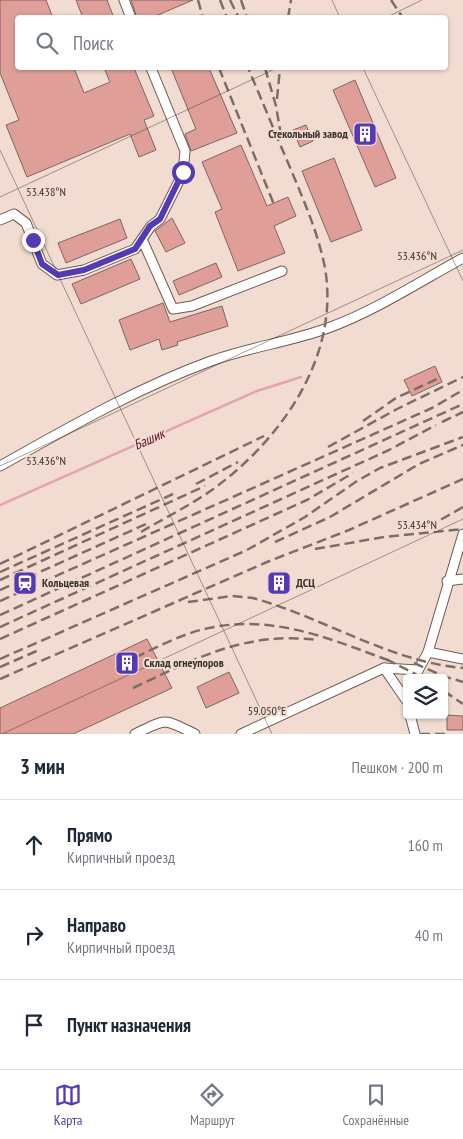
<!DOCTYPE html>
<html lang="ru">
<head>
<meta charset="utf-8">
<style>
  :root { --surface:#fff; --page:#f2f2f3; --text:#1f2937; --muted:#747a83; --line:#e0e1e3; --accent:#553bb3 }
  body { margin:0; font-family:"PT Sans Narrow",sans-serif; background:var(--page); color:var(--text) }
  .controls { position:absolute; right:15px; bottom:15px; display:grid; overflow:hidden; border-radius:5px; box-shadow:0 1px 4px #0004 }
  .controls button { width:45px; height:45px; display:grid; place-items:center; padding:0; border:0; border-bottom:1px solid var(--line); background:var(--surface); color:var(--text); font:25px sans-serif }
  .stop { position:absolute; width:15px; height:15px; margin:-11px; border:4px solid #553bb3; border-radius:50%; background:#fff }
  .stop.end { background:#553bb3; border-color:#fff; box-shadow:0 1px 5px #0008 }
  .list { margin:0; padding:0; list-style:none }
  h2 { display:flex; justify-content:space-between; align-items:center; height:65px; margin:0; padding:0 20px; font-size:21px }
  h2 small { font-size:16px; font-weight:400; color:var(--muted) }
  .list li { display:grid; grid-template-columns:32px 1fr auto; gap:15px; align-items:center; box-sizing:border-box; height:90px; padding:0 20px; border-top:1px solid var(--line) }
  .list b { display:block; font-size:19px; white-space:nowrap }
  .list p { margin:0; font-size:16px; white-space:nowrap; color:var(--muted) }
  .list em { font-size:16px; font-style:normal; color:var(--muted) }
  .icon { flex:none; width:28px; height:28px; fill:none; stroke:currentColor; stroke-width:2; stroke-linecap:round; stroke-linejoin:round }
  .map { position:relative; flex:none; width:463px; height:734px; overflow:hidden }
  .search { position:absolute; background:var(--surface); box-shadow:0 1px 4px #0004; left:15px; right:15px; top:15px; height:55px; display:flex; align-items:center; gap:12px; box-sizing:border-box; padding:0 18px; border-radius:5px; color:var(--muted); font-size:19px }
  .sheet { height:335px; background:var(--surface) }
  nav { display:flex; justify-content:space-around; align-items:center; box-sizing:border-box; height:70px; border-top:1px solid var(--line); background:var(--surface); font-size:14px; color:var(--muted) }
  nav a { display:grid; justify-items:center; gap:2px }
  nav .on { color:var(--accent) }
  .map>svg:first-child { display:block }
</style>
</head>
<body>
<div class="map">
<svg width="463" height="734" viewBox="0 0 463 734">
  <rect width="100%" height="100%" fill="#f2dcd1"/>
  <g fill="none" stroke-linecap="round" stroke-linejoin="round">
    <!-- stream -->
    <polyline stroke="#e2a3b4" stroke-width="2.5" points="0,505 257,391 301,377"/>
  </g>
  <!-- building -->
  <g fill="#df9f98" stroke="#7b6563">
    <polygon points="0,0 46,0 53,18 18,18 18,68 74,68 84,93 110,82 104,68 134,68 154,116 144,120 156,150 139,157 130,134 27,177 6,125 19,120 0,73"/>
    <polygon points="76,0 107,0 114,18 83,18"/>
    <polygon points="131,0 193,0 151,18 137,18"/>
    <polygon points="171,68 209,68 237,133 191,151 185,134 196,129"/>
    <polygon points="355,80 396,178 375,187 333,90"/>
    <polygon points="306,125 313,141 300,147 293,130"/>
    <polygon points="241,145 267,206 288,197 296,216 274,226 285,253 238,271 215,212 222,209 202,162"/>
    <polygon points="334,158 362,230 331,242 302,171"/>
    <polygon points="172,218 185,243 166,252 155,231"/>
    <polygon points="120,219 127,238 66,263 58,243"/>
    <polygon points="131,259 140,279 81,304 72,284"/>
    <polygon points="216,263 222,277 179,295 173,281"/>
    <polygon points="163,303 170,322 222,306 228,326 177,342 178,345 162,350 159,339 130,350 119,320"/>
    <polygon points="435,366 442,382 412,396 404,380"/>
    <polygon points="282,574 288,586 275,592 270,580"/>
    <polygon points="147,639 172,688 73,734 0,734 0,708"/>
    <polygon points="229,672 239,693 206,708 197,687"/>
    <polygon points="447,715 463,716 463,730 447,730"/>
  </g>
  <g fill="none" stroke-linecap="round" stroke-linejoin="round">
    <!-- minor casing -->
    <g stroke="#6d5a50" stroke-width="11">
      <g id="minor">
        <polyline points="124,0 131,18"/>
        <polyline points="0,220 14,214 26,223 42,264 57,275 84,270 135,249 151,226 160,219 183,173 185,151 151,68"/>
        <polyline points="142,239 173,309 192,306 282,271"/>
        <path d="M 0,466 C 68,428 137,388 211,361 C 249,347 290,342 328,328 C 375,311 419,282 463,258"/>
        <polyline points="447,581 463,579"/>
        <polyline points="428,652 463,659"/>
        <polyline points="384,668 406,700 407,697"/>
        <polyline points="414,678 428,652 463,534"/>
        <polyline points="410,715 415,734"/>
        <path d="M 135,734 C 168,718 162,718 195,734"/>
        <polyline points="241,734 384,668 418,670"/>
      </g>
    </g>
    <!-- minor -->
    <use href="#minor" stroke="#fff" stroke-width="9"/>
    <!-- rail -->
    <g stroke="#7c6e67" stroke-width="2.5" stroke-dasharray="10 5" stroke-linecap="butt">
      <polyline points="198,0 203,18"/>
      <polyline points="220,0 227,18"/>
      <polyline points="230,0 239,18"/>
      <polyline points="241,0 247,18"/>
      <polyline points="391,0 403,18"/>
      <polyline points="288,18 291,0"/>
      <polyline points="219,68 275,207"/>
      <polyline points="265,68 276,106 281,135"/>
      <polyline points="277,99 280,68"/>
      <polyline points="363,421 396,398 439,378"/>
      <polyline points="442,422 463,412"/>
      <polyline points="328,447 397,409 463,377"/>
      <polyline points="196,484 238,462"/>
      <polyline points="413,530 442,519 463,507"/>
      <path d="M 141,532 C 166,517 193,504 216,487 C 283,437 340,355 325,268 C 318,232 303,199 289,165 C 275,133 262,100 248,68"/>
      <polyline points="275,542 330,517 419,464 463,445"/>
      <polyline points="315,549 384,537 463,529"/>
      <polyline points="0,564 264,436"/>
      <polyline points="0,572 173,494"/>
      <polyline points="0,580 205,486"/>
      <polyline points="0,590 146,524"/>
      <polyline points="0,601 432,408 463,390"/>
      <path d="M 188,602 L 232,596 L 253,598 C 322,617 391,662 463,668"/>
      <polyline points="0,615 463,404"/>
      <polyline points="0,627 389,450 436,425"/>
      <polyline points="0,639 307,500 353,473"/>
      <polyline points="0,659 247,550 305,517 357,481 380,468 463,437"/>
      <polyline points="386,659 423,678"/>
      <polyline points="414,663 443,676 463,682"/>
      <path d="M 122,664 C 150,651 179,634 209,628 C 275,614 333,640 393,662"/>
      <polyline points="0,667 39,650"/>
      <polyline points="0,679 267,562 349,530 463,479"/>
      <path d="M 133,688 C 197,658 245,631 318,640"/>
      <polyline points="444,691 463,704"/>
      <polyline points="420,734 445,734"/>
    </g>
  </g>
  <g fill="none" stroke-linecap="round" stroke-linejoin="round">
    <!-- route -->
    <polyline stroke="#553bb3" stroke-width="6" points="33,240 42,264 58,275 84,270 135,249 150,226 160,219 183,172"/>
  </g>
  <!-- ticks -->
  <path fill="none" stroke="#3a312d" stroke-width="1" stroke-opacity="0.45" d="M 332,0 L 340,18M 385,18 L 422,0M 363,68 L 463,281M 0,150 L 272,734M 0,197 L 277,68M 0,466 L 463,250M 2,734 L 463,519"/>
  <!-- icons -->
  <defs>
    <g id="building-square" transform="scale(1.25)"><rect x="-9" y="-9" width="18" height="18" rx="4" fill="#553bb3" stroke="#f2dcd1"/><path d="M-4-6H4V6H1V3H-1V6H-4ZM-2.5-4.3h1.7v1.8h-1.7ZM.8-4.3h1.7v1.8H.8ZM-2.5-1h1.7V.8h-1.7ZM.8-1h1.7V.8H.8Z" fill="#fff"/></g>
    <g id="station-square" transform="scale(1.25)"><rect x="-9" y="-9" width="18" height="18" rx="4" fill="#553bb3" stroke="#f2dcd1"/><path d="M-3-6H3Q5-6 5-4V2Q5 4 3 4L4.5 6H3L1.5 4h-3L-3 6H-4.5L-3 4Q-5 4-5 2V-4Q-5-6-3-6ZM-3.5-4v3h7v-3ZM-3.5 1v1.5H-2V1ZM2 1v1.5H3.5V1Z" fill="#fff"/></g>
  </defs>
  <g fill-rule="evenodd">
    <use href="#building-square" x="365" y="134"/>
    <use href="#station-square" x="25" y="583"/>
    <use href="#building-square" x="279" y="583"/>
    <use href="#building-square" x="127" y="663"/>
  </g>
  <g text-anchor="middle" stroke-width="4" stroke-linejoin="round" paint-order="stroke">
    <!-- poi labels -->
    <g font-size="12" font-weight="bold" fill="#3a312d" stroke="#f2dcd1" text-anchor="start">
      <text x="348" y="138" text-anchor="end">Стекольный завод</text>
      <text x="42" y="587">Кольцевая</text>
      <text x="296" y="587">ДСЦ</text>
      <text x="144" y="667">Склад огнеупоров</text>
    </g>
    <!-- water labels -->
    <g font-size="14" font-style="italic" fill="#580f2d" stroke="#f2dcd1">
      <text transform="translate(149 439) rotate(-24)" y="5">Башик</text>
    </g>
  </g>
  <g font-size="12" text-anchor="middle" fill="#3a312d" stroke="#f2dcd1" stroke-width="4" stroke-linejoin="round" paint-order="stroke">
    <text x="46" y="196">53.438°N</text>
    <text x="417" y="260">53.436°N</text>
    <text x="46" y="465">53.436°N</text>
    <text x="417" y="529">53.434°N</text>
    <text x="267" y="715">59.050°E</text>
  </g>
</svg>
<div class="controls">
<button><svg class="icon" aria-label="layers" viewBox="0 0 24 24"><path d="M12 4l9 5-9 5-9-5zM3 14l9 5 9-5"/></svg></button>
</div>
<div class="stop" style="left:183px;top:172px"></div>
<div class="stop end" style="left:33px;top:240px"></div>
<div class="search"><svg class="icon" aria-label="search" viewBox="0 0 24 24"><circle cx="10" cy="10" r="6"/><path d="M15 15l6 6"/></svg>Поиск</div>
</div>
<section class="sheet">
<h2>3 мин<small>Пешком · 200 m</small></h2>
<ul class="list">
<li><svg class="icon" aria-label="ahead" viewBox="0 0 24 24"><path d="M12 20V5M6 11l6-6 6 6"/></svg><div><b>Прямо</b><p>Кирпичный проезд</p></div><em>160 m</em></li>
<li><svg class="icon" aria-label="right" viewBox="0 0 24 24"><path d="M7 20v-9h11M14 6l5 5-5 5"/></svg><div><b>Направо</b><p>Кирпичный проезд</p></div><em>40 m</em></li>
<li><svg class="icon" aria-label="arrive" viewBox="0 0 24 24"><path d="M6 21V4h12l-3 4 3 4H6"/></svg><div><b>Пункт назначения</b></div></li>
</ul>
</section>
<nav>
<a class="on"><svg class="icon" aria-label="map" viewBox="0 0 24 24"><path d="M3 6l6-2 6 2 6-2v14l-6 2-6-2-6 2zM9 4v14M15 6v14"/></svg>Карта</a>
<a><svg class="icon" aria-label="directions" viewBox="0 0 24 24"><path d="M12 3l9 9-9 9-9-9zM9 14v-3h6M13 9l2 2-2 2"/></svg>Маршрут</a>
<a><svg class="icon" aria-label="saved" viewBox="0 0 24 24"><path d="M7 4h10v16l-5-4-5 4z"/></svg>Сохранённые</a>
</nav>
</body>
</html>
